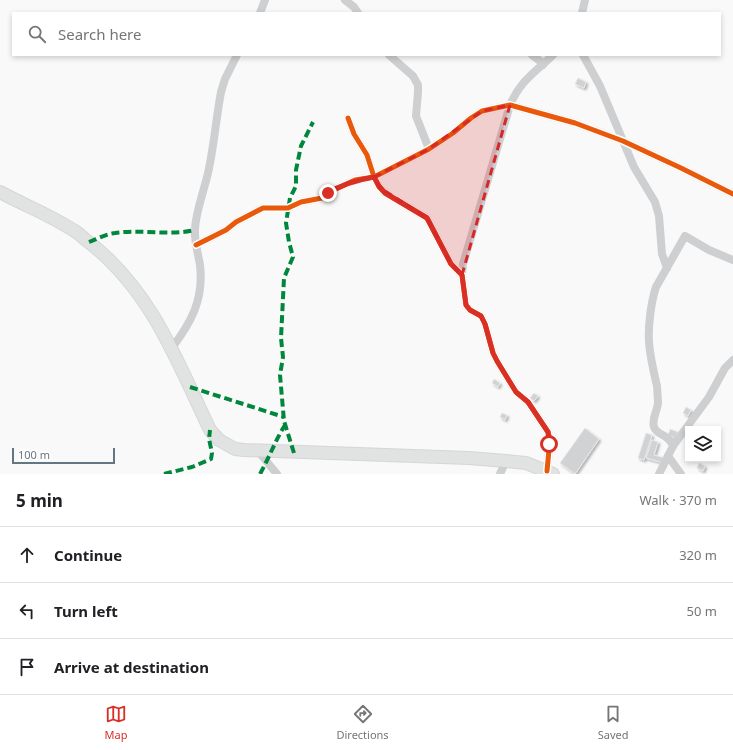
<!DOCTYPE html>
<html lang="en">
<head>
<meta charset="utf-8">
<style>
  :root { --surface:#fff; --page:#f6f6f6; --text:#202124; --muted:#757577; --line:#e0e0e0; --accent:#d93025 }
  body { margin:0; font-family:"Noto Sans",sans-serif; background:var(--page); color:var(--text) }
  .controls { position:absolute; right:12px; bottom:12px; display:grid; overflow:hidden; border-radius:0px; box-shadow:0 2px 6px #0003 }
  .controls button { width:36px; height:36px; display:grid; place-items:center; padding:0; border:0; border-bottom:1px solid var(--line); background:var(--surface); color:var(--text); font:20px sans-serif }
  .scale { position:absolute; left:12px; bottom:10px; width:103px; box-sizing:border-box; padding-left:4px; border:2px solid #657683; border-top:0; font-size:11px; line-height:14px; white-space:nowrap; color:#657683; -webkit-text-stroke:3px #fff; paint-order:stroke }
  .stop { position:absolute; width:12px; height:12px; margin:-9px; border:3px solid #d93025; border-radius:50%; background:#fff }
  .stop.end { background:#d93025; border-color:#fff; box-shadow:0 1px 4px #0008 }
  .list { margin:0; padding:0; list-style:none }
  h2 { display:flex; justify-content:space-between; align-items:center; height:52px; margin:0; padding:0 16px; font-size:17px }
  h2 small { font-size:13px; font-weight:400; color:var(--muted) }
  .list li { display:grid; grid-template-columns:26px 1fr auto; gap:12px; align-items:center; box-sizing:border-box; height:56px; padding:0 16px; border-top:1px solid var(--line) }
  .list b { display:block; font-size:15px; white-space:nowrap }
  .list em { font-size:13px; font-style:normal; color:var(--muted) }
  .icon { flex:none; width:22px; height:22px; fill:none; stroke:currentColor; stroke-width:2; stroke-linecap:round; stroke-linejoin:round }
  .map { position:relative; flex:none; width:733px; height:474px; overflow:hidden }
  .search { position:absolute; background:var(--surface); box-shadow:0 2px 6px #0003; left:12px; right:12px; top:12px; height:44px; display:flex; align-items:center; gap:10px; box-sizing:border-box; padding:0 14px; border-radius:0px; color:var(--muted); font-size:15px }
  .sheet { height:220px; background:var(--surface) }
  nav { display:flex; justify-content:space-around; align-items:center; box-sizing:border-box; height:56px; border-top:1px solid var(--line); background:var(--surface); font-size:11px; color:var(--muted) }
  nav a { display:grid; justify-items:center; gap:2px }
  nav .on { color:var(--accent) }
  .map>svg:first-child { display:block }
</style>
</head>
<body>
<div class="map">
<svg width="733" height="474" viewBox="0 0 733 474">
  <defs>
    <filter id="shadow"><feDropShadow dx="2" dy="2" stdDeviation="1" flood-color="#0004"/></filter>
  </defs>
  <rect width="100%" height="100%" fill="#f9f9f9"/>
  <!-- building -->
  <g fill="#d0d2d3" stroke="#e8e8e8" filter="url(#shadow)">
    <polygon points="578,78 586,82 584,88 575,84"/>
    <polygon points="494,379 500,383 498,387 492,383"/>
    <polygon points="534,393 538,396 534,401 530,398"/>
    <polygon points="686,407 691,410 688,416 683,413"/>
    <polygon points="502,413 507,415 505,420 500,417"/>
    <polygon points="585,428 599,439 575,474 560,463"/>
    <polygon points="670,429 678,432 675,438 668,435"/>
    <polygon points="646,433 652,435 644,460 638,458"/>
    <polygon points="652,440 658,442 654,455 665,458 664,463 646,458"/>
    <polygon points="699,463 705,466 703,471 697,468"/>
  </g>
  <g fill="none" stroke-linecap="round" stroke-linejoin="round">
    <!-- secondary casing -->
    <g stroke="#d5d6d7" stroke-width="14">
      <path id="secondary" d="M 0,192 C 24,205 50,215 73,230 C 79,233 84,239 90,243 C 152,292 177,361 210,430 L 219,440 L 235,449 L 244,450 L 469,458 L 506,461 L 526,463 L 553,474"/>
    </g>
    <!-- minor -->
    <g stroke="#cecfd0" stroke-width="8">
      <polyline points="345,0 354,7 358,13"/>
      <polyline points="260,13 265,0"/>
      <polyline points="582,13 585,0"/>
      <polyline points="389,55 413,76 418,85 418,92 416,116 429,149"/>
      <polyline points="532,55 540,61 543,65"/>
      <polyline points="583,55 600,86 634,167 655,202 659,216 662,254 667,268"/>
      <polyline points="348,118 354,134 367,155 374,177 379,187 385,193 427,218 451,264 462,275 466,305 470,310 481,316 485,324 493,353 497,361 516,392 528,402 548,432 550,439 547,471"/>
      <polyline points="196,245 226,230 236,222 263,208 288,208 301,202 322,198 330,192 355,180 374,177 429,149 453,133 471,118 482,111 510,105 575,123 623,141 681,168 733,194"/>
      <path d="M 462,275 L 463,264 L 510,105 C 520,81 535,72 553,55"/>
      <path d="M 171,349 C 191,323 204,300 200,265 C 198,253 194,241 195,229 C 196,210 204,191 208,173 C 214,146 216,119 221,92 L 225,79 L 237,55"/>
      <path d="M 673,446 C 668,433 657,436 654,427 C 651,418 659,409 658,400 C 657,395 658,386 656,382 C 653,369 650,356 649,342 C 648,326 651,302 656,287 L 685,236 L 709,250 L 733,260"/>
      <polyline points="258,451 277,474"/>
      <polyline points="668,456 681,474"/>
      <polyline points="500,474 506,461"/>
      <polyline points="659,474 673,446 709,397 725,368 733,360"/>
    </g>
    <!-- secondary -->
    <use href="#secondary" stroke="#e1e2e2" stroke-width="12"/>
    <!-- quiet -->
    <g stroke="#00873e" stroke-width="4" stroke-dasharray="8 4" stroke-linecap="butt">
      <path d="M 89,242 C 97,239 106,234 115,233 C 142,229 169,236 195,230"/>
      <polyline points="190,387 284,417"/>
      <polyline points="294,453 284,421 280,375 283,357 281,338 284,278 293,257 289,242 286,223 290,198 296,186 296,170 301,146 313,122"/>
      <polyline points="164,474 192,467 211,459 212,453 209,439 210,430"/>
      <path d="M 260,474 C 269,458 275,441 285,425"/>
    </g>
    <!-- cycleway casing -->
    <g stroke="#fff" stroke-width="8">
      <g id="cycleway">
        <polyline points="348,118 354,134 367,155 374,177 379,187 385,193 427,218 451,264 462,275 466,305 470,310 481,316 485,324 493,353 497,361 516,392 528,402 548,432 550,439 547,471"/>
        <polyline points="196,245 226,230 236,222 263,208 288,208 301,202 322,198 330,192 355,180 374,177 429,149 453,133 471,118 482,111 510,105 575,123 623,141 681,168 733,194"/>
      </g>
    </g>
    <!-- cycleway -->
    <use href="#cycleway" stroke="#e8590c" stroke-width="5"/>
  </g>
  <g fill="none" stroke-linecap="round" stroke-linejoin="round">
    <!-- route -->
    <path stroke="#d93025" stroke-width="5" d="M 328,193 C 342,184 357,180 374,177 L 379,186 L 385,193 L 427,218 L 451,264 L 462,275 L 466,305 L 470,310 L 481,316 L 485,324 L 493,353 L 497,361 L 516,392 L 528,402 L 548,432 L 549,444"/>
  </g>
  <!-- marked area -->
  <path fill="#d62828" fill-opacity="0.2" stroke="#d62828" stroke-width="3" stroke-dasharray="8 5" stroke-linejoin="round" d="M 510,105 L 462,275 L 451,264 L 427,218 L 379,187 L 374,177 L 429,149 L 482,111 Z"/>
</svg>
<div class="controls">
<button><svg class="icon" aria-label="layers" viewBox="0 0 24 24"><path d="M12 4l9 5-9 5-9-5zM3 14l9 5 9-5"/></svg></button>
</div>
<div class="scale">100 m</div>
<div class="stop" style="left:549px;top:444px"></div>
<div class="stop end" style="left:328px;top:193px"></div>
<div class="search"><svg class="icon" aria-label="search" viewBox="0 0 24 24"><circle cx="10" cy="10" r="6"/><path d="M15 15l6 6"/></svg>Search here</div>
</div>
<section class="sheet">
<h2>5 min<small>Walk · 370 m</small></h2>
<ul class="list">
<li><svg class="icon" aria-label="ahead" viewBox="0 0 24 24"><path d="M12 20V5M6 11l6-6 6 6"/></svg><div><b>Continue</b></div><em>320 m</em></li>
<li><svg class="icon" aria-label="left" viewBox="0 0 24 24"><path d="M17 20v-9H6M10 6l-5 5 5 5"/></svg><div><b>Turn left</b></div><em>50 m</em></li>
<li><svg class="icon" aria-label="arrive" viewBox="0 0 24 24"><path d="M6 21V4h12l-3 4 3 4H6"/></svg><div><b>Arrive at destination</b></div></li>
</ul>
</section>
<nav>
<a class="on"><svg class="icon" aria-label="map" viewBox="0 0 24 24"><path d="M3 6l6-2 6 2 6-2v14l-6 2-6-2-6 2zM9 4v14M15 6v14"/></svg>Map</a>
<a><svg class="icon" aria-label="directions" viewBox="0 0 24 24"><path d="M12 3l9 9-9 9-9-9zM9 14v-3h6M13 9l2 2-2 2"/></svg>Directions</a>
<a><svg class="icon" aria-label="saved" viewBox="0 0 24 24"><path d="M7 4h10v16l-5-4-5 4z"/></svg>Saved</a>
</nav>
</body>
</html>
